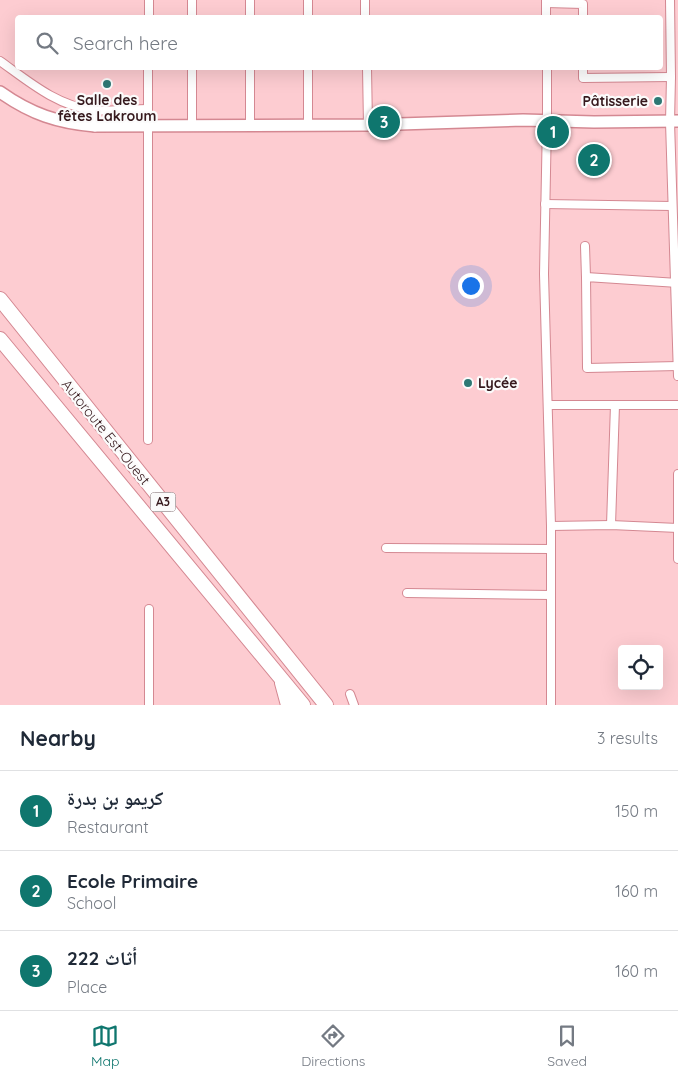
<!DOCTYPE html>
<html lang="en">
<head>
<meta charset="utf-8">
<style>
  :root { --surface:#fff; --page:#f2f2f3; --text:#1f2937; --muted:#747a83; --line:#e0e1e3; --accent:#0f766e }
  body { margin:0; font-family:Quicksand,"Noto Naskh Arabic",sans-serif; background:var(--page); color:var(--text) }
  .controls { position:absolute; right:15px; bottom:15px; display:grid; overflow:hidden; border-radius:5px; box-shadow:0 5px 20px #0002 }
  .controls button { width:45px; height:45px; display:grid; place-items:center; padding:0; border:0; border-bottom:1px solid var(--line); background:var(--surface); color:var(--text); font:25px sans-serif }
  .you { position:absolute; left:470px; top:285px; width:18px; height:18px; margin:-12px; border:4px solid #fff; border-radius:50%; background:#1a73e8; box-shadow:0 0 0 8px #1a73e833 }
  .badge { display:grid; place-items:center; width:32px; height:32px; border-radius:50%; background:var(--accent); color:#fff; font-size:16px; font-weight:700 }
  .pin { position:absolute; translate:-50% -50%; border:2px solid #fff; box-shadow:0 1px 5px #0006 }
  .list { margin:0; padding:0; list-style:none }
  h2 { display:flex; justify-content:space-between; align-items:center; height:65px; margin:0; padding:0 20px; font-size:21px }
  h2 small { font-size:16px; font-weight:400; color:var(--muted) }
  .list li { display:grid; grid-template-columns:32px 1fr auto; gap:15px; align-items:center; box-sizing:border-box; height:80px; padding:0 20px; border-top:1px solid var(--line) }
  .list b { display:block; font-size:19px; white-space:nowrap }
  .list p { margin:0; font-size:16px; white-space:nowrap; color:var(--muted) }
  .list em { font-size:16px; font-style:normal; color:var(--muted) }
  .icon { flex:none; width:28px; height:28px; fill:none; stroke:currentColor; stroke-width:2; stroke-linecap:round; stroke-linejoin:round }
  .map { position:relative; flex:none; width:678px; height:705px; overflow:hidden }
  .search { position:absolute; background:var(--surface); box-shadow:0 5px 20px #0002; left:15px; right:15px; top:15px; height:55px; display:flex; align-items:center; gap:12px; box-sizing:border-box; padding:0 18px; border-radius:5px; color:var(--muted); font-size:19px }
  .sheet { height:305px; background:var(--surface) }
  nav { display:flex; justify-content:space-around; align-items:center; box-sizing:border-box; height:70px; border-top:1px solid var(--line); background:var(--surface); font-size:14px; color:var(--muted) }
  nav a { display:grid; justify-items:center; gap:2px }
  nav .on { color:var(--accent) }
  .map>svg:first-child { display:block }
</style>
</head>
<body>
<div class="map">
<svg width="678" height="705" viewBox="0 0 678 705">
  <rect width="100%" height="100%" fill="#fdccd1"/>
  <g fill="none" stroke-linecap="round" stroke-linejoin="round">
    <!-- street casing -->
    <g stroke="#d48892" stroke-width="10">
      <g id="street">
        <polyline points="250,0 250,18"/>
        <polyline points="365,0 365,18"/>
        <polyline points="546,0 546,18"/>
        <polyline points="670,0 671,77 670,122 678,376"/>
        <polyline points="546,3 583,4 583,18"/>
        <polyline points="149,18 149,0"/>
        <polyline points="192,18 192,0"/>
        <polyline points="308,18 308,0"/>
        <path d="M 0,61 C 28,81 57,106 93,110 C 111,112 130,109 148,109"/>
        <polyline points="250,68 250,125"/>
        <polyline points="367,68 368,125"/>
        <polyline points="547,68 547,121 544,274 551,526 551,705"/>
        <polyline points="583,68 583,78 671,77"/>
        <polyline points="192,125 192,68"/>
        <polyline points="308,125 308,68"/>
        <polyline points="545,204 672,206"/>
        <polyline points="585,246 586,277"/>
        <polyline points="678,283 586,277 587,368 678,366"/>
        <polyline points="548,405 678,405"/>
        <polyline points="148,440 148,68"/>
        <polyline points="678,474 678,559"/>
        <polyline points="611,525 615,405"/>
        <polyline points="551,526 611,525 678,528"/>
        <polyline points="386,548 551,549"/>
        <polyline points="407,593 551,595"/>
        <polyline points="350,694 354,705"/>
        <polyline points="149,705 149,609"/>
      </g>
    </g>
    <!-- secondary casing -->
    <g stroke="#d48892" stroke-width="14">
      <g id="secondary">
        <path d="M 0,92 C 31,114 58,123 95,126 L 368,125 L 523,120 L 594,122 L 678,121"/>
        <polyline points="88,109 95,126"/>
      </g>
    </g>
    <!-- highway casing -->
    <g stroke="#d48892" stroke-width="16">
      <g id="highway">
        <polyline points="0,299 326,705"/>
        <polyline points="0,339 303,705"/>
        <polyline points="282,683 288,705"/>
      </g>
    </g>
    <!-- street -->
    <use href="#street" stroke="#fff" stroke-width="8"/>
    <!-- secondary -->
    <use href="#secondary" stroke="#fff" stroke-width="11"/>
    <!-- highway -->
    <use href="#highway" stroke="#fff" stroke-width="14"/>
  </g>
  <!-- markers -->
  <g fill="#2e7874" stroke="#fbfbfb" stroke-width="2">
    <circle cx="107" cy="84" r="5"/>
    <circle cx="658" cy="101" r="5"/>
    <circle cx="468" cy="383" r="5"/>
  </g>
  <g text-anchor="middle" stroke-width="4.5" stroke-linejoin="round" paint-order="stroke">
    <!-- shield labels -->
    <rect fill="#fbfbfb" stroke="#715d60" stroke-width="1" x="150.5" y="492.5" width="25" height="19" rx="4"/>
    <g font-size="12" font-weight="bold" fill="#36191d">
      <text x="163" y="506">A3</text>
    </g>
    <!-- poi labels -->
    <g font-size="14" font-weight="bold" fill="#36191d" stroke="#fbfbfb">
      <text x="107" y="105">Salle des<tspan x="107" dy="16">fêtes Lakroum</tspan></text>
      <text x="648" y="106" text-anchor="end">Pâtisserie</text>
      <text x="478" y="388" text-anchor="start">Lycée</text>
    </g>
    <!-- street labels -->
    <g font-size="14" fill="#36191d" stroke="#fbfbfb">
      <text transform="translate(106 432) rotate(51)" y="5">Autoroute Est-Ouest</text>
    </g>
  </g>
</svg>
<div class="controls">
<button><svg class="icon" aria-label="locate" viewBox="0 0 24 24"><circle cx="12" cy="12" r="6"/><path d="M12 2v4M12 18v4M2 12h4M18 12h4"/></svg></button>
</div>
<div class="you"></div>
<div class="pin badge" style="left:553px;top:132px">1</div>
<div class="pin badge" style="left:594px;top:160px">2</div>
<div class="pin badge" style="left:384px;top:122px">3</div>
<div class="search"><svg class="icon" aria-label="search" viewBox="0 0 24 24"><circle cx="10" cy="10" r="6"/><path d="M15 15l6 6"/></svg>Search here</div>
</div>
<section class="sheet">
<h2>Nearby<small>3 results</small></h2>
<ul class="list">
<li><span class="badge">1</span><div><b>كريمو بن بدرة</b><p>Restaurant</p></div><em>150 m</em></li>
<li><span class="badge">2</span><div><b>Ecole Primaire</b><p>School</p></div><em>160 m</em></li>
<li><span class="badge">3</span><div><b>أثاث 222</b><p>Place</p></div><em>160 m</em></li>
</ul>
</section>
<nav>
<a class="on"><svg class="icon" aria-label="map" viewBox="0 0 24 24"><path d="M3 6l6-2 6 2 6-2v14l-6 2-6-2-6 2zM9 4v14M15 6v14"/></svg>Map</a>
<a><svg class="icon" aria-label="directions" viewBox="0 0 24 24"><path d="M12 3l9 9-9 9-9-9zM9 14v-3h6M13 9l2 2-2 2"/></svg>Directions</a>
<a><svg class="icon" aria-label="saved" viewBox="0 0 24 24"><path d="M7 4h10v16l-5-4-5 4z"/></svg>Saved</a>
</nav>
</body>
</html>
